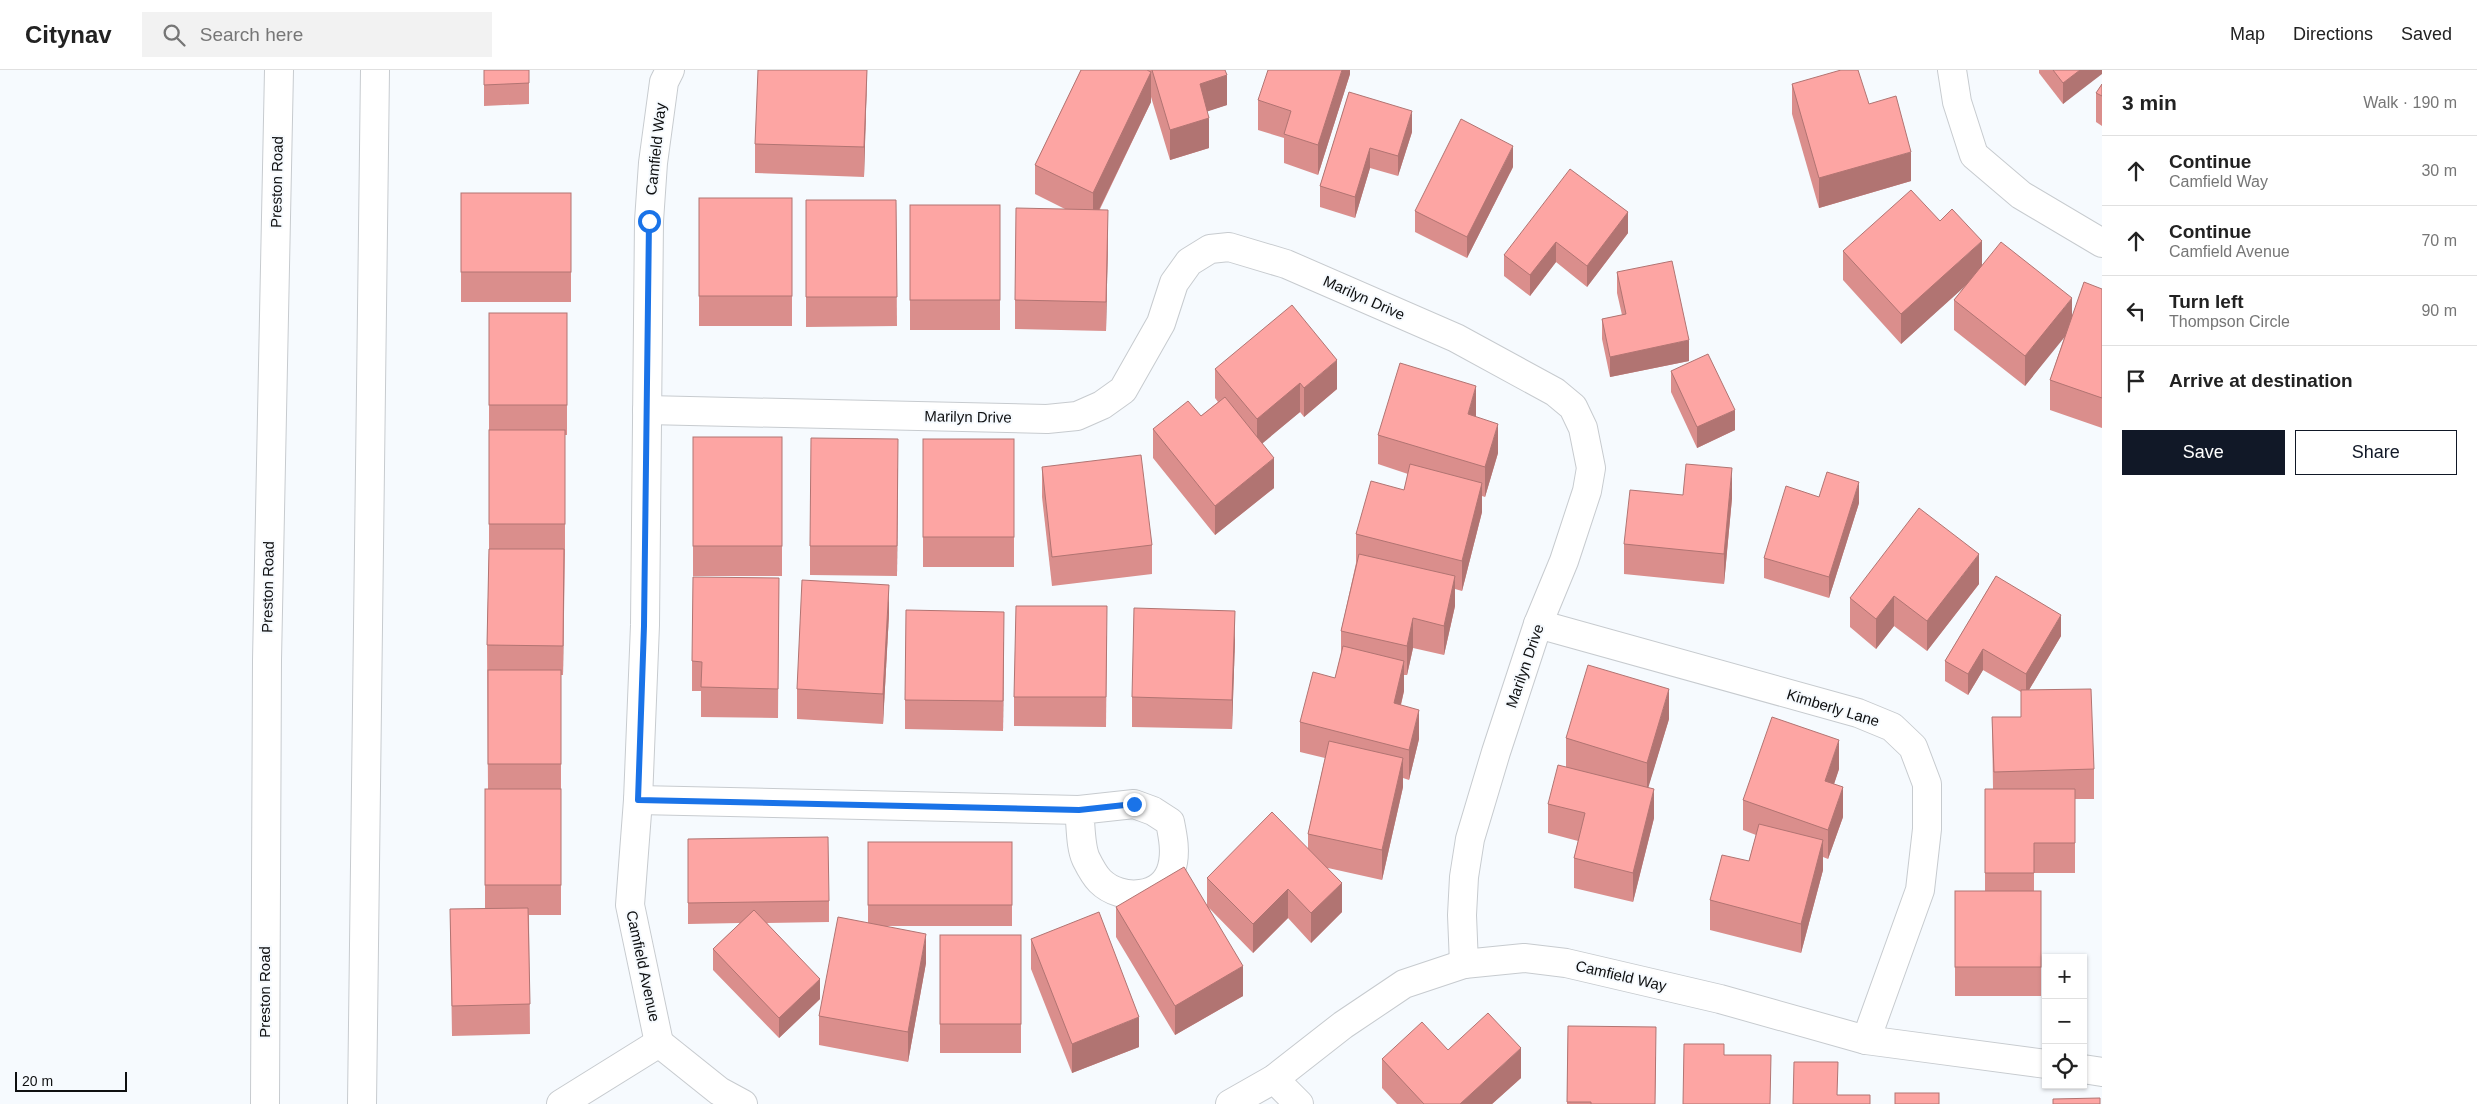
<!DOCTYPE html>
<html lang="en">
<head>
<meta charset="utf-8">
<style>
  :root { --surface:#fff; --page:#f2f2f2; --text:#222; --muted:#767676; --line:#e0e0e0; --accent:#111827 }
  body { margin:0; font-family:Helvetica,sans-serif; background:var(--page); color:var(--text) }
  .controls { position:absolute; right:15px; bottom:15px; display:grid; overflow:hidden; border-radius:0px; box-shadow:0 1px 4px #0004 }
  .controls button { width:45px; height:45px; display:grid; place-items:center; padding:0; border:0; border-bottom:1px solid var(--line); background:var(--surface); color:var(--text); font:25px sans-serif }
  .scale { position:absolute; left:15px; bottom:12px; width:112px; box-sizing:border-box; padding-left:5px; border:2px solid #0e0f10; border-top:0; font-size:14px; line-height:18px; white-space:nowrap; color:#0e0f10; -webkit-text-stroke:4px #f6fafe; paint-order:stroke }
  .stop { position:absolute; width:15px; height:15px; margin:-11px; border:4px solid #1a73e8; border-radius:50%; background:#fff }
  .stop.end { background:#1a73e8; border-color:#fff; box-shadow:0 1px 5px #0008 }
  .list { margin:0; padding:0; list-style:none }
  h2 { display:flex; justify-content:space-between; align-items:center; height:65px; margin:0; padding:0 20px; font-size:21px }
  h2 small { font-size:16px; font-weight:400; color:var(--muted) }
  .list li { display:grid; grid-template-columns:32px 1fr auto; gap:15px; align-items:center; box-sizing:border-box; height:70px; padding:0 20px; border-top:1px solid var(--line) }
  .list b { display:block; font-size:19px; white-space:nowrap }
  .list p { margin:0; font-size:16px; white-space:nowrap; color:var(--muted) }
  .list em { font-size:16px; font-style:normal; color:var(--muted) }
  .actions { display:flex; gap:10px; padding:15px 20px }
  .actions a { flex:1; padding:11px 0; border:1px solid var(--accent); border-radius:0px; text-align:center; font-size:18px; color:var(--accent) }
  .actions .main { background:var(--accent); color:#fff }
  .icon { flex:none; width:28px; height:28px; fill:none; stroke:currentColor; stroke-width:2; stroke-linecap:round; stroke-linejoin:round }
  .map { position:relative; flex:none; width:2102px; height:1034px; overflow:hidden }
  header { display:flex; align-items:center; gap:30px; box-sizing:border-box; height:70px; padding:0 25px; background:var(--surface); border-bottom:1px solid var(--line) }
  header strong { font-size:24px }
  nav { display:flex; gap:28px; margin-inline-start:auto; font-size:18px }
  .search { width:350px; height:45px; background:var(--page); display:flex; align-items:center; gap:12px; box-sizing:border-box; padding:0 18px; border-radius:0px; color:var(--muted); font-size:19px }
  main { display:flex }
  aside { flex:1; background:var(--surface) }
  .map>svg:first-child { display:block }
</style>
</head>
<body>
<header>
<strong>Citynav</strong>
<div class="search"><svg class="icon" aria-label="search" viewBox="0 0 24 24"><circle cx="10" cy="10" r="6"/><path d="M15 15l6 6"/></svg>Search here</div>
<nav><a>Map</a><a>Directions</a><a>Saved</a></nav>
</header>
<main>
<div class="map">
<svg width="2102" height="1034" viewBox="0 0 2102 1034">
  <rect width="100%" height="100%" fill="#f6fafe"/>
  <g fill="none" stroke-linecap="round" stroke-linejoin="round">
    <!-- minor casing -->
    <g stroke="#c7cbcf" stroke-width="30">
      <g id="minor">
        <polyline points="1952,0 1957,32 1974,85 2021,125 2102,173"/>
        <polyline points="647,340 1047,349 1077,346 1102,335 1123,320 1161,253 1174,213 1189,192 1210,179 1229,177 1286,194 1456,268 1555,322 1573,337 1583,358 1591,398 1587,421 1564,491 1538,554 1496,682 1470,769 1464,807 1462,845 1464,894"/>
        <polyline points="1538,554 1858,643 1892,657 1913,677 1927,714 1927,759 1920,820 1866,970"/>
        <polyline points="638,730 1079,740"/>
        <path d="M 1134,734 L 1153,741 L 1170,752 C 1173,767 1176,782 1172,797 C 1164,829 1121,832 1100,811 C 1095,806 1089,795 1086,789 C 1080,776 1081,754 1079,740 Z"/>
        <polyline points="659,973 630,835 638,730 645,555 649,151 653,93 664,12 670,0"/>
        <polyline points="659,973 719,1021 743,1034"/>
        <polyline points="2083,999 2102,1002"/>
        <polyline points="1274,1009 1299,1034"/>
        <polyline points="561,1034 659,973"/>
        <polyline points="1230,1034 1274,1009 1343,955 1404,914 1464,894 1524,888 1566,893 1720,929 1866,970 2046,994"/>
      </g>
    </g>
    <!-- major casing -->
    <g stroke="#c7cbcf" stroke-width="30">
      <g id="major">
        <polyline points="265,1034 267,590 279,0"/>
        <polyline points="362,1034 375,0"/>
      </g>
    </g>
    <!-- minor -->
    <use href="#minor" stroke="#fff" stroke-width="28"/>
    <!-- major -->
    <use href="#major" stroke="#fff" stroke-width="28"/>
  </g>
  <!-- wall -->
  <g fill="#da8e8c">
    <polygon points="484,0 529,0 529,34 484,36"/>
    <polygon points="867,0 864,107 755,103 755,74"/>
    <polygon points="1081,0 1225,0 1227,35 1207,41 1209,78 1170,90 1151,27 1151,32 1100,139 1108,169 1106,261 1015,259 1015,230 1065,139 1035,124 1035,95"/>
    <polygon points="1350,0 1350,4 1318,105 1284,93 1284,68 1258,60 1258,30"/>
    <polygon points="2039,0 2102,0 2063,34 2039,3"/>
    <polygon points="1792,14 1869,34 1911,111 1819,138 1792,44"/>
    <polygon points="2102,14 2102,56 2096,52 2096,23"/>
    <polygon points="1349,22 1412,62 1398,106 1370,98 1355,148 1320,137 1320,116"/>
    <polygon points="1513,97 1467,188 1415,162 1415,141"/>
    <rect x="461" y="123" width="110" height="109"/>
    <rect x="699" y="128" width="93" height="128"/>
    <polygon points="806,130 896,130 897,256 806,257"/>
    <rect x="910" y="135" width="90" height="125"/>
    <polygon points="1628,142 1628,163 1587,217 1556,192 1530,226 1504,206 1504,185"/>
    <polygon points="1843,181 1982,196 2072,248 2102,219 2102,358 2050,340 2050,310 2065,265 2025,316 1954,260 1954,230 1968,213 1901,274 1843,210"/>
    <polygon points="1617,202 1689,291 1610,307 1602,269 1602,249 1622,245 1617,223"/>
    <polygon points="489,243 567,243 567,365 565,365 565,483 563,605 561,605 561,845 529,845 530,964 452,966 450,839 485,839 485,719 488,719 487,575 489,479"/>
    <polygon points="1215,299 1337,319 1304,347 1300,342 1262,373 1274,418 1215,465 1153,388 1153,359 1201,346 1218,332 1215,328"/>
    <polygon points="1671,301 1735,360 1697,378 1671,322"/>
    <polygon points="1476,346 1476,347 1498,383 1485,427 1482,426 1482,442 1462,521 1455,519 1455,536 1444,585 1413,578 1407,605 1404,605 1404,621 1401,635 1419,669 1409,710 1403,708 1403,717 1382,810 1328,798 1342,842 1311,873 1288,848 1253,883 1209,838 1243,926 1175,965 1116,867 1116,837 1207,836 1207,808 1308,778 1308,764 1325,688 1300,682 1300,652 1335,608 1341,584 1341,561 1356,493 1356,464 1404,420 1408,404 1378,394 1378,365"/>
    <rect x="693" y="367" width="89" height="139"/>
    <rect x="923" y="369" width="91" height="128"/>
    <polygon points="1042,397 1152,475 1152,504 1052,516 1042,427"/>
    <polygon points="898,398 897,506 810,505 810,476"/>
    <polygon points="1683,425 1732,428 1724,514 1624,504 1624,474"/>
    <polygon points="1819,427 1859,433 1829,528 1764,508 1764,488"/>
    <polygon points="1996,506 2061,566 2029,620 2094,699 2094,729 2075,729 2075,803 2034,803 2034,821 2041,821 2041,926 1955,926 1955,821 1985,821 1985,719 1993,719 1992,647 2021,647 2021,622 1983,600 1968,625 1945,611 1945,591"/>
    <polygon points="779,508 778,648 701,647 701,621 692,621 692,591"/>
    <polygon points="1979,514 1927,581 1894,556 1876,579 1850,557 1850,528"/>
    <polygon points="889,544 883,654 797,649 797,619"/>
    <polygon points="1107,566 1106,657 1014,656 1014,627"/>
    <polygon points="1235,570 1232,659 1132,657 1132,627"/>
    <polygon points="1004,572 1003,661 905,659 905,630"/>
    <polygon points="1669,649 1648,717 1654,748 1633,832 1574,818 1574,788 1578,771 1548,763 1548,734 1566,697 1566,668"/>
    <polygon points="1839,699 1834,714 1843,747 1828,789 1823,787 1823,800 1801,883 1710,860 1710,830 1749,791 1756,765 1743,760 1743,730"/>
    <polygon points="688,769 829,831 829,852 767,853 820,929 779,968 713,900 713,879 740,853 688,854"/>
    <polygon points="868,772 1012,772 1012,856 886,856 926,893 908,992 819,975 819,946 868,853"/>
    <rect x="940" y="865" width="81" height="118"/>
    <polygon points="1031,869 1139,977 1072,1003 1031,899"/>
    <polygon points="1568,956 1656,987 1655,1034 1567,1034"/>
    <polygon points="1448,980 1521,1008 1492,1034 1397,1034 1382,1018 1382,989"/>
  </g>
  <!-- shaded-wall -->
  <g fill="#b17472">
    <polygon points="867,0 867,9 864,107 864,77"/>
    <polygon points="1342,0 1350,0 1350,4 1318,105 1318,75"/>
    <polygon points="2080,0 2102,0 2102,4 2063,34 2063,13"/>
    <polygon points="1151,2 1151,32 1093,152 1093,123"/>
    <polygon points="1227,5 1227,35 1200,44 1200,14"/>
    <polygon points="1412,41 1412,62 1398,106 1398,86"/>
    <polygon points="1209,48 1209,78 1170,90 1170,60"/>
    <polygon points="1513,76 1513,97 1467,188 1467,167"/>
    <polygon points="1370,78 1370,98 1355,148 1355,127"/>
    <polygon points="1911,82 1911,111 1819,138 1819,108"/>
    <polygon points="1108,140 1108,169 1106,261 1106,232"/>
    <polygon points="1628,142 1628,163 1587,217 1587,196"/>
    <polygon points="1982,171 1982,201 1901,274 1901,244"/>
    <polygon points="1556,172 1556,192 1530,226 1530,205"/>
    <polygon points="2072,228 2072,258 2025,316 2025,286"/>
    <polygon points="1689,270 1689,291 1610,307 1610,287"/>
    <polygon points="1337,290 1337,319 1304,347 1304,318"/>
    <polygon points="1300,313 1300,342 1257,378 1257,349"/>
    <polygon points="1476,316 1476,346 1468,374 1468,344"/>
    <polygon points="1735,340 1735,360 1697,378 1697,357"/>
    <polygon points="1498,354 1498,383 1485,427 1485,397"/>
    <polygon points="898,369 898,398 897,506 897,476"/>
    <polygon points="1274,388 1274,418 1215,465 1215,436"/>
    <polygon points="1732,398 1732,428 1724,514 1724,484"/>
    <polygon points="1859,412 1859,433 1829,528 1829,507"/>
    <polygon points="1482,413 1482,442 1462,521 1462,491"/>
    <polygon points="564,479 564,509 563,605 563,576"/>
    <polygon points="1979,484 1979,514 1927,581 1927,551"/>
    <polygon points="1455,506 1455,536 1444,585 1444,556"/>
    <polygon points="889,515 889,544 883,654 883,624"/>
    <polygon points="1894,526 1894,556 1876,579 1876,549"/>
    <polygon points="1235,541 1235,570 1232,659 1232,630"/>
    <polygon points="1004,542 1004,572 1003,661 1003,631"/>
    <polygon points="2061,545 2061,566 2026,625 2026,604"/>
    <polygon points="1413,548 1413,578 1407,605 1407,576"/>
    <polygon points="1983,579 1983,600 1968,625 1968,604"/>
    <polygon points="1404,591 1404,621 1394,662 1394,633"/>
    <polygon points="1669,619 1669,649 1647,722 1647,693"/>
    <polygon points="1419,640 1419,669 1409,710 1409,680"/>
    <polygon points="1839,670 1839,699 1825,741 1825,711"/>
    <polygon points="1403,688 1403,717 1382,810 1382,780"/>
    <polygon points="1843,717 1843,747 1828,789 1828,760"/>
    <polygon points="1654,719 1654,748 1633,832 1633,803"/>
    <polygon points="1823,770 1823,800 1801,883 1801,854"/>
    <polygon points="1342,813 1342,842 1311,873 1311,843"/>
    <polygon points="1288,819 1288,848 1253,883 1253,854"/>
    <polygon points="926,864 926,893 908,992 908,962"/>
    <polygon points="1243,896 1243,926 1175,965 1175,936"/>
    <polygon points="820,909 820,929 779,968 779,948"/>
    <polygon points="1139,947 1139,977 1072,1003 1072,974"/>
    <polygon points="1521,978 1521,1008 1492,1034 1460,1034"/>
  </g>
  <!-- building -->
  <g fill="#fda5a3" stroke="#b17472">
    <polygon points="484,0 529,0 529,13 484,15"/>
    <polygon points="758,0 867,0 864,77 755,74"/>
    <polygon points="1081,0 1147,0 1151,2 1093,123 1035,95"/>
    <polygon points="1152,0 1225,0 1227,5 1200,14 1209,48 1170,60"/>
    <polygon points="1268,0 1342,0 1318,75 1284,64 1291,41 1258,30"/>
    <polygon points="1841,0 1858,0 1869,34 1896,26 1911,82 1819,108 1792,14"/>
    <polygon points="2053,0 2080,0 2063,13"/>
    <polygon points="2102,14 2102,26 2096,23"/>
    <polygon points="1349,22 1412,41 1398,86 1370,78 1355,127 1320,116"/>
    <polygon points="1461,49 1513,76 1467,167 1415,141"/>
    <polygon points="1570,99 1628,142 1587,196 1556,172 1530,205 1504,185"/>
    <polygon points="1911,120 1940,151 1952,139 1982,171 1901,244 1843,181"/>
    <rect x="461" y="123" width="110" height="79"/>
    <rect x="699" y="128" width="93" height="98"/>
    <polygon points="806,130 896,130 897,227 806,227"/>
    <rect x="910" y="135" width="90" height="95"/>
    <polygon points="1016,138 1108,140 1106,232 1015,230"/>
    <polygon points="2001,172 2072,228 2025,286 1954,230"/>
    <polygon points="1672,191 1689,270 1610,287 1602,249 1626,244 1617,202"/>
    <polygon points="2084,212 2102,219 2102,328 2050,310"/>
    <polygon points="1292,235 1337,290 1304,318 1300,313 1257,349 1215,299"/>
    <rect x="489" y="243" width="78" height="92"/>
    <polygon points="1708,284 1735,340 1697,357 1671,301"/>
    <polygon points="1400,293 1476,316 1468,344 1498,354 1485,397 1378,365"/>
    <polygon points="1225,327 1274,388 1215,436 1153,359 1188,331 1201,346"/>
    <rect x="489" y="360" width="76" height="94"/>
    <rect x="693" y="367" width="89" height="109"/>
    <polygon points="811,368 898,369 897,476 810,476"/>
    <rect x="923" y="369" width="91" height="98"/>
    <polygon points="1141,385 1152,475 1052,487 1042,397"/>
    <polygon points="1410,394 1482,413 1462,491 1356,464 1371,411 1404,420"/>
    <polygon points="1686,394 1732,398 1724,484 1624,474 1630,420 1683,425"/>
    <polygon points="1827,402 1859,412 1829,507 1764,488 1786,416 1819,427"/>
    <polygon points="1919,438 1979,484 1927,551 1894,526 1876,549 1850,528"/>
    <polygon points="489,479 564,479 563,576 487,575"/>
    <polygon points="1359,484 1455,506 1444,556 1413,548 1407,576 1341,561"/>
    <polygon points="1996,506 2061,545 2026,604 1983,579 1968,604 1945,591"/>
    <polygon points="693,507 779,508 778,619 701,617 702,592 692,591"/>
    <polygon points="802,510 889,515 883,624 797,619"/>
    <polygon points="1016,536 1107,536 1106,627 1014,627"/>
    <polygon points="1134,538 1235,541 1232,630 1132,627"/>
    <polygon points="906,540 1004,542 1003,631 905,630"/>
    <polygon points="1343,576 1404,591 1394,633 1419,640 1409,680 1300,652 1313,602 1335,608"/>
    <polygon points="1588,595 1669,619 1647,693 1566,668"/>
    <rect x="488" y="600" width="73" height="94"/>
    <polygon points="2091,619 2094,699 1994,702 1992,647 2021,647 2021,620"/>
    <polygon points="1772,647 1839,670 1825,711 1843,717 1828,760 1743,730"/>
    <polygon points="1329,671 1403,688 1382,780 1308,764"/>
    <polygon points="1558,695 1654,719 1633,803 1574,788 1585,743 1548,734"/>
    <rect x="485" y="719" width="76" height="96"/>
    <polygon points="1985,719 2075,719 2075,773 2034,773 2034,803 1985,803"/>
    <polygon points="1272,742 1342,813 1311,843 1288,819 1253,854 1207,808"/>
    <polygon points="1759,754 1823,770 1801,854 1710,830 1722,785 1749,791"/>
    <polygon points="828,767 829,831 688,833 688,769"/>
    <rect x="868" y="772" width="144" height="63"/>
    <polygon points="1184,797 1243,896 1175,936 1116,837"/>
    <rect x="1955" y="821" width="86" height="76"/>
    <polygon points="528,838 530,934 452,936 450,839"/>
    <polygon points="754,840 820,909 779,948 713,879"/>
    <polygon points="1099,842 1139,947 1072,974 1031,869"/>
    <polygon points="838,847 926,864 908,962 819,946"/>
    <rect x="940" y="865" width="81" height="89"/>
    <polygon points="1488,943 1521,978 1460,1034 1424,1034 1382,989 1422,952 1448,980"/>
    <polygon points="1568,956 1656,957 1655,1034 1591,1034 1591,1032 1567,1032"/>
    <polygon points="1684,974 1724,974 1724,985 1771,985 1770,1034 1683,1034"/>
    <polygon points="1794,992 1838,992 1837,1025 1870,1025 1870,1034 1793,1034"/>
    <rect x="1895" y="1023" width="44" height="11"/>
    <polygon points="2100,1028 2100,1034 2053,1034 2053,1029"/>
  </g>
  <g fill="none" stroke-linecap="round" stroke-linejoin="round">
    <!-- route -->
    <polyline stroke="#1a73e8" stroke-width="6" points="649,151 644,556 638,730 1079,740 1134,734"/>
  </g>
  <g text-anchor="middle" stroke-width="4" stroke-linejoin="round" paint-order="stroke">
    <!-- street labels -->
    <g font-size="15" fill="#0e0f10" stroke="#f6fafe">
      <text transform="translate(656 79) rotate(-84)" y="5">Camfield Way</text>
      <text transform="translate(277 112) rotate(-89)" y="5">Preston Road</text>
      <text transform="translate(1364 228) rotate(24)" y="5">Marilyn Drive</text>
      <text transform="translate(968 347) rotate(1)" y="5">Marilyn Drive</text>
      <text transform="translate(268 517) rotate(-89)" y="5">Preston Road</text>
      <text transform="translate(1525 596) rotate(-71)" y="5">Marilyn Drive</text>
      <text transform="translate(1833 638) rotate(17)" y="5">Kimberly Lane</text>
      <text transform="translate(643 896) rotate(78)" y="5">Camfield Avenue</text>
      <text transform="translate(1621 906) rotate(13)" y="5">Camfield Way</text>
      <text transform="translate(265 922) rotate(-90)" y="5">Preston Road</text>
    </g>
  </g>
</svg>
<div class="controls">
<button>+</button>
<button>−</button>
<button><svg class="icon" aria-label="locate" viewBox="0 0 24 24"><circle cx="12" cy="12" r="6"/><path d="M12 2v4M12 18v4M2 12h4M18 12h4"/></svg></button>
</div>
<div class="scale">20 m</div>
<div class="stop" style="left:649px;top:151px"></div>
<div class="stop end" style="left:1134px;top:734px"></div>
</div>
<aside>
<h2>3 min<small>Walk · 190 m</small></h2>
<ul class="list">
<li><svg class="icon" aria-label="ahead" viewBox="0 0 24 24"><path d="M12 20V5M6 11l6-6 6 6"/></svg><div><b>Continue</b><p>Camfield Way</p></div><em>30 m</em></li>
<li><svg class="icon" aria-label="ahead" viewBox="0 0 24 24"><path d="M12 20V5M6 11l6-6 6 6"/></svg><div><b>Continue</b><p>Camfield Avenue</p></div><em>70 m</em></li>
<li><svg class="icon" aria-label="left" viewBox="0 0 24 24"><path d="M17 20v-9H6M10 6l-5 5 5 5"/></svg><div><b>Turn left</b><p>Thompson Circle</p></div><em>90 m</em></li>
<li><svg class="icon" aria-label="arrive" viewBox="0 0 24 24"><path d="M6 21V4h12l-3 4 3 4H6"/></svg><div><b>Arrive at destination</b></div></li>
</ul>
<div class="actions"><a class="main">Save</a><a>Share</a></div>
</aside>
</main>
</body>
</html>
